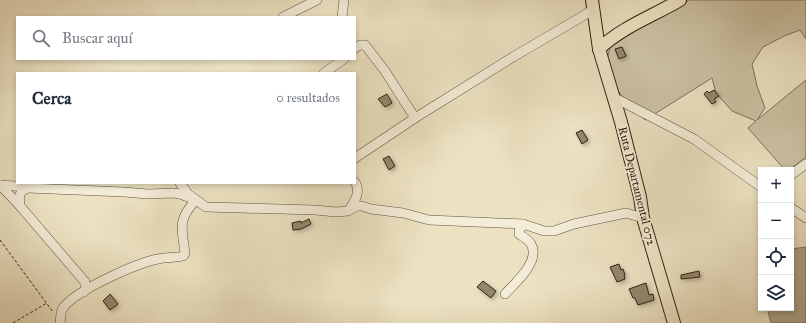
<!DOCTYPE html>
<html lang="es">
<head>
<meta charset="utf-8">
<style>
  :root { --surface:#fff; --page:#f2f2f3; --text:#1f2937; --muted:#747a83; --line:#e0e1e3 }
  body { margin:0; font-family:"IM FELL Great Primer",serif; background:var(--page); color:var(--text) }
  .controls { position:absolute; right:12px; bottom:12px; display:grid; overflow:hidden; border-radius:0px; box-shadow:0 2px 6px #0003 }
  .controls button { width:36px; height:36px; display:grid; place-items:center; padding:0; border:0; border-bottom:1px solid var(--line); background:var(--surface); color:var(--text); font:20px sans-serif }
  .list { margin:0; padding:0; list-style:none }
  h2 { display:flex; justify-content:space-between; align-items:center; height:52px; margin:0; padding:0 16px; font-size:17px }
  h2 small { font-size:13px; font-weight:400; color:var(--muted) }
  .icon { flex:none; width:22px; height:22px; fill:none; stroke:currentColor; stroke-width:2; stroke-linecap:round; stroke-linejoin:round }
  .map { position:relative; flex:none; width:806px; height:323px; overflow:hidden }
  .search { position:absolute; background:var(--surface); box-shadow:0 2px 6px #0003; left:16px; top:16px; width:340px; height:44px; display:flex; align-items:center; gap:10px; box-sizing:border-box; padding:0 14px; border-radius:0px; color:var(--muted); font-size:15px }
  .panel { position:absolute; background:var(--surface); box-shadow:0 2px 6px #0003; left:16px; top:72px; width:340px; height:112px; border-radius:0px }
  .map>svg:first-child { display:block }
</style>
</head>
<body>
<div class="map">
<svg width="806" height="323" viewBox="0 0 806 323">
  <defs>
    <filter id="shadow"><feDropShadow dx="2" dy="2" stdDeviation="2" flood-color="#0004"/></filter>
  </defs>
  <rect width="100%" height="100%" fill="#ece2c2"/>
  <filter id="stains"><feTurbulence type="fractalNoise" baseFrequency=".005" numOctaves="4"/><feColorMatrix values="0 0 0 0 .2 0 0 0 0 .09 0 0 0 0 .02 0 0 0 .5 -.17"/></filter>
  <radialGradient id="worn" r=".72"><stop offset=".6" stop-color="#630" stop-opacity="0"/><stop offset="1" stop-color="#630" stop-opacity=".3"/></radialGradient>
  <!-- green -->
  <polygon fill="#ccc2a4" stroke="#7e725b" points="689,0 806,0 806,39 800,30 784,36 763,47 752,64 757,86 765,108 757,120 806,80 806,157 789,170 785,170 748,128 756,121 732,111 716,93 712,78 645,120 611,84 607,60 611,43"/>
  <!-- water -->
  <polygon fill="#aca186" stroke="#7b6f58" points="806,247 806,323 771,323 768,312 769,308 791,308 791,249"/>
  <!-- building -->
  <g fill="#92866e" stroke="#312312" filter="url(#shadow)">
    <polygon points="622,47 626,56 619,59 615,49"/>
    <polygon points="714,90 719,96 714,99 716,102 712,104 704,94 707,91 709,93"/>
    <polygon points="387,94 392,103 385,107 378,99"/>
    <polygon points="582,130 588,140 582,144 576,133"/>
    <polygon points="389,156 395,166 389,170 383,159"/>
    <polygon points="309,219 311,224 301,229 293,230 292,223 301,221 301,223"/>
    <polygon points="619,264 621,270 623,269 625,275 624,276 625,279 617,282 610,267"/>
    <polygon points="699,271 700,277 681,279 681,275"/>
    <polygon points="483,281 496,291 491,298 477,287"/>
    <polygon points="646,283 649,295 653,294 654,300 638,305 635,298 633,298 629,289"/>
    <polygon points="110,294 118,304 110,310 103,301"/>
  </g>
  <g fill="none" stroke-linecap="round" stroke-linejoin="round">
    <!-- minor casing -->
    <g stroke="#60533e" stroke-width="10">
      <g id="minor">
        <polyline points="283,17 317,0"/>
        <polyline points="342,17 344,0"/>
        <polyline points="355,48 360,45 365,45 385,71 415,118"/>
        <polyline points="324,73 344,59"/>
        <polyline points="613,97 694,139 761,187"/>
        <polyline points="355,158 415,118 513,57 593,10"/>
        <polyline points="791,175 806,164"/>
        <polyline points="180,183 188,194 206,207 315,210 336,212 348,211 357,206 362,206 371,209 403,213 429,220 523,224 544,231 554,231 574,224 626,213 643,218"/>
        <path d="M 0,185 L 15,186 L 28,188 L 124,192 L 148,194 L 173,193 L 180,194 L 196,200 C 177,220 182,228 185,253 L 183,256 C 175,258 167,257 158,259 C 137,263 76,290 63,308 C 60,312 61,318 60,323"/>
        <path d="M 0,185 L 20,206 C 19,198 18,191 28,188"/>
        <polyline points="20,206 85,282 86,287 84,292"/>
        <polyline points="791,208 806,218"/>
        <path d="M 349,210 C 355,201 361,192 355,182"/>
        <path d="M 505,294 C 515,283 541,261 531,244 C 528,239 523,237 519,234 L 519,231 L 523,224"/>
      </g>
    </g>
    <!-- major casing -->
    <g stroke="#312312" stroke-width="14">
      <g id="major">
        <polyline points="592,0 599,49 621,122 640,197 643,218 674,323"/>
        <path d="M 599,49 C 622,27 653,16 680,0"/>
      </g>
    </g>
    <!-- path -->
    <g stroke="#312312" stroke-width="1" stroke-dasharray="3 2" stroke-linecap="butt">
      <polyline points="0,240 53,312"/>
      <polyline points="13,323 47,303"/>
    </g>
    <!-- minor -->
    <use href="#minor" stroke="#f3ecd7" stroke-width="9"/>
    <!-- major -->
    <use href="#major" stroke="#ece2c2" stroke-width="12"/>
  </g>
  <g text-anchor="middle" stroke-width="3.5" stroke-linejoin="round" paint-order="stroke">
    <!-- street labels -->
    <g font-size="12" fill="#312312" stroke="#f3ecd7">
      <text transform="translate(637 186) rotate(76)" y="4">Ruta Departamental 072</text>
    </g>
  </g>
  <rect width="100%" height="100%" filter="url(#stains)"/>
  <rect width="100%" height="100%" fill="url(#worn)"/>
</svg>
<div class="controls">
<button>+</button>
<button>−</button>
<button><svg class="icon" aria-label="locate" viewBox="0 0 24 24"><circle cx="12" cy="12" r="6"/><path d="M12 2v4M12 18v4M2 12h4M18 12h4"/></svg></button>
<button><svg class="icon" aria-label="layers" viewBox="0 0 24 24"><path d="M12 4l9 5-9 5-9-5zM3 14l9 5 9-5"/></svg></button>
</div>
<div class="search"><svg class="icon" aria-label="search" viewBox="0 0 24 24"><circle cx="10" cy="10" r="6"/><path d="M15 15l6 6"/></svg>Buscar aquí</div>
<section class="panel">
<h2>Cerca<small>0 resultados</small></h2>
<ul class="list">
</ul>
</section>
</div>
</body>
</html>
